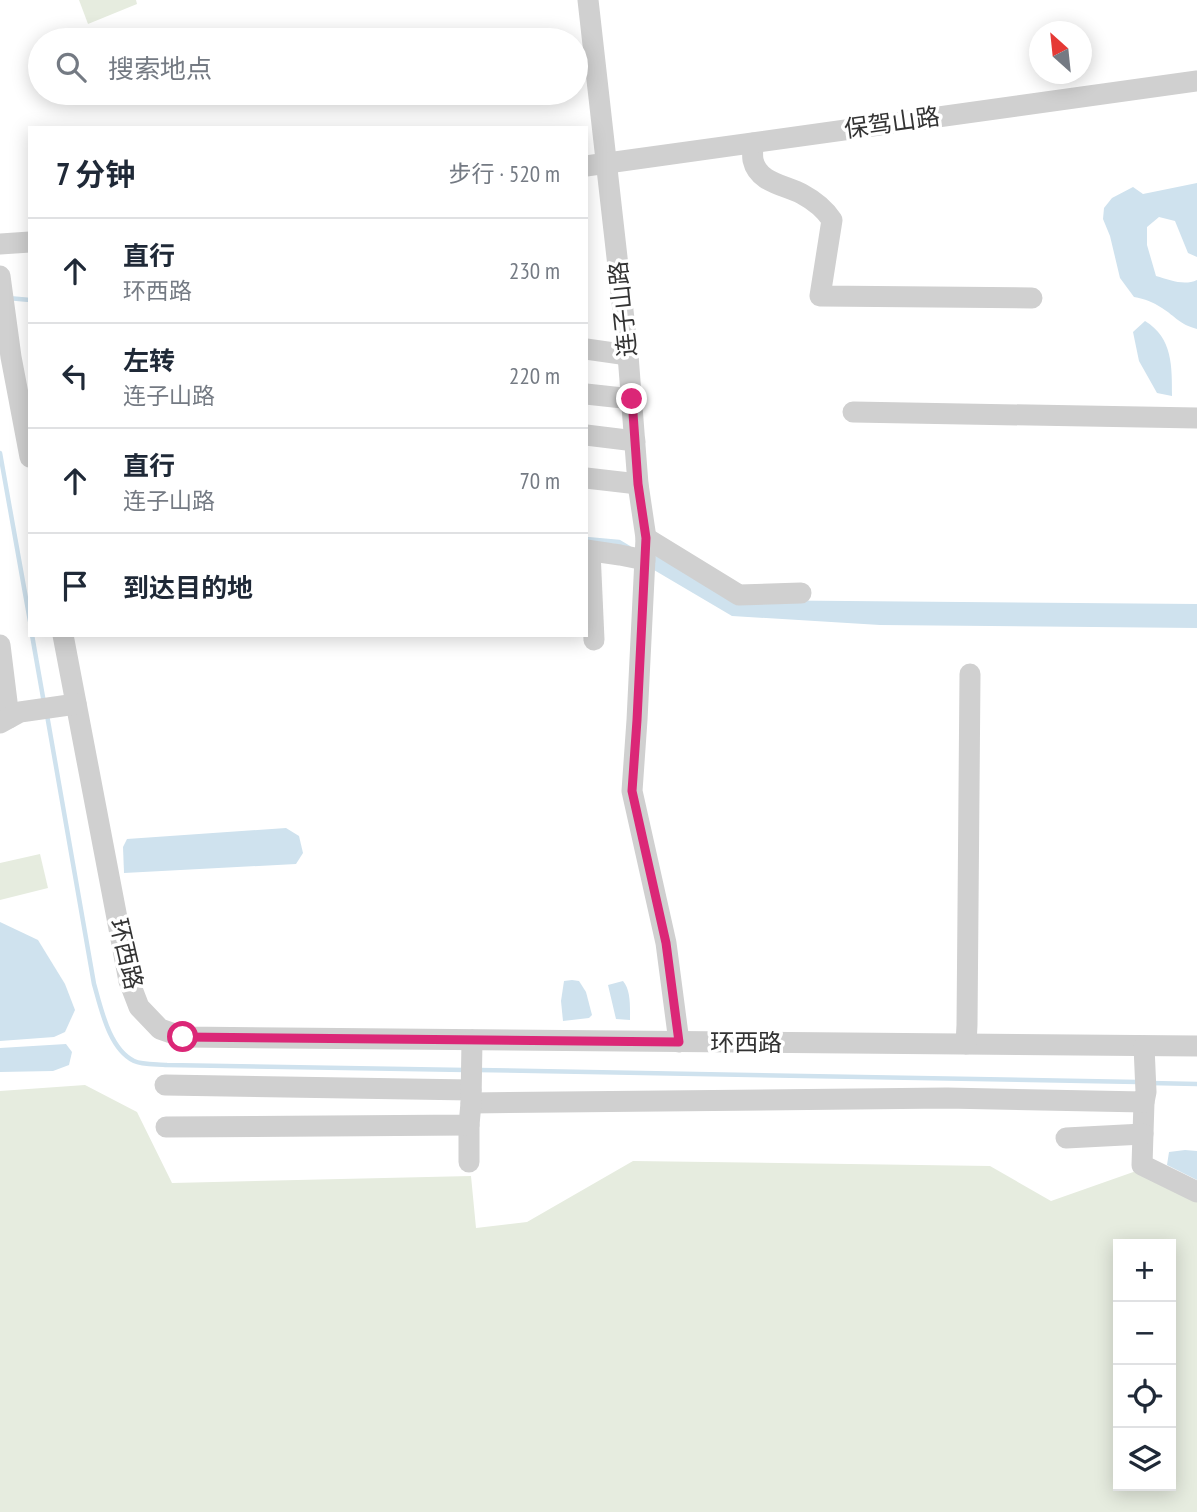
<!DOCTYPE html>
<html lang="zh">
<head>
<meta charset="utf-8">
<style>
  :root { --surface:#fff; --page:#f2f2f3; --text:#1f2937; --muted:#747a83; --line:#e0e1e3 }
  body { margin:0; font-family:"PT Sans Narrow","Noto Sans SC",sans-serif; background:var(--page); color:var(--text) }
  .controls { position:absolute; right:21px; bottom:21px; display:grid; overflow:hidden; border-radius:0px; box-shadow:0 4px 18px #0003 }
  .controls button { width:63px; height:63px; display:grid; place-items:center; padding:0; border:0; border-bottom:2px solid var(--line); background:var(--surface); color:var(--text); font:35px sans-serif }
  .compass { position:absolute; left:1029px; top:21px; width:63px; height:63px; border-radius:50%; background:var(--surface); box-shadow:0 4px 18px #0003; rotate:333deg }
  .stop { position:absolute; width:21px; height:21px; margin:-16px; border:5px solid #db2777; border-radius:50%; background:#fff }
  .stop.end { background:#db2777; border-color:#fff; box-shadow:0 2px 7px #0008 }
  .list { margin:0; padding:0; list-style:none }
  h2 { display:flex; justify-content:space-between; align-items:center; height:91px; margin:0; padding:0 28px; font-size:30px }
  h2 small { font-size:23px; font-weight:400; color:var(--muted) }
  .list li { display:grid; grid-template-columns:46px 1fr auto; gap:21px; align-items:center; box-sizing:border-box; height:105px; padding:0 28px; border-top:2px solid var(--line) }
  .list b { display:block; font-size:26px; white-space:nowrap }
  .list p { margin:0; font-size:23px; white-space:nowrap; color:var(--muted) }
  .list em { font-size:23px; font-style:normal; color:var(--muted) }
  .icon { flex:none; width:38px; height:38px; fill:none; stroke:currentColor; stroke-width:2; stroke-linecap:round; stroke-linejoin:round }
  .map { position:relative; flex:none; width:1197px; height:1512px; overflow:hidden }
  .search { position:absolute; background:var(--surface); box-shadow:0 4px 18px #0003; left:28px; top:28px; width:560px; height:77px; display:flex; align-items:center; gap:18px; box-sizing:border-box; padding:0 24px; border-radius:38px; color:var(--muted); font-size:26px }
  .panel { position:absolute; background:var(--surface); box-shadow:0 4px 18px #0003; left:28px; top:126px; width:560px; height:511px; border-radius:0px }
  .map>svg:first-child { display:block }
</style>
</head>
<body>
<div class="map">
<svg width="1197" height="1512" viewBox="0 0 1197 1512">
  <rect width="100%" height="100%" fill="#fff"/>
  <!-- green -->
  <g fill="#e6ecdf" fill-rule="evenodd">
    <polygon points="79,0 136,0 137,4 88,24"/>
    <polygon points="40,854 48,888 0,900 0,863"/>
    <path d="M 85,1085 L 137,1112 L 172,1183 L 471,1176 L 476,1228 L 527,1222 L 633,1161 L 990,1166 L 1051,1201 L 1139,1170 L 1197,1197 L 1197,1512 L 0,1512 L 0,1091 ZM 1118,1244 L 1171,1244 L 1171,1486 L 1118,1486 Z"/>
  </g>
  <!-- water -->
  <g fill="#cfe2ee">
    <path d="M 1197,183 L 1197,257 L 1188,253 L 1175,221 L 1159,217 L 1147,227 L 1147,245 L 1156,276 C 1170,280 1184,286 1197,280 L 1197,329 C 1179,324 1176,317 1162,308 C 1153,302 1145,299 1134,297 L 1120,278 L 1110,236 L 1103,219 L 1104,208 L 1112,198 L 1133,187 L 1143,194 Z"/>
    <path d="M 1145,321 C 1173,338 1172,367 1172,396 L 1157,393 L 1139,361 L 1133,332 Z"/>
    <polygon points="655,542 739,600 1197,604 1197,628 880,625 732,616 654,570"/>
    <polygon points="286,828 299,836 303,853 296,864 124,873 123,847 127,839"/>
    <polygon points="0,922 38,940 65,984 75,1010 65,1032 54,1037 0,1041"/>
    <polygon points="572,980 579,981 586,992 592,1015 589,1018 563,1021 561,1001 564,981"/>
    <path d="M 623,981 C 631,990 630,1007 630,1020 L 616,1019 L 608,985 Z"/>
    <polygon points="66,1044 72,1052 69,1065 53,1071 0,1072 0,1048"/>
    <polygon points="1185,1150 1197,1151 1197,1180 1167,1165 1169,1152"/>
  </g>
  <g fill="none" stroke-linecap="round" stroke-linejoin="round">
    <!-- stream -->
    <g stroke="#cfe2ee" stroke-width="4.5">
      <polyline points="8,298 30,300"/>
      <polyline points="0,453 30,621"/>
      <polyline points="586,539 619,542 629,548"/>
      <polyline points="32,635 44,703"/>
      <path d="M 47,715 L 94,984 C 101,1008 109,1049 134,1061 C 142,1065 157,1064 167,1065 L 466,1070"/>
      <polyline points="478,1070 1138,1082"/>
      <polyline points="1150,1083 1197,1084"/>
    </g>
    <!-- minor -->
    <g stroke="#d0d0d0" stroke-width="21">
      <polyline points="588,0 628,355 638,484 646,538 637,720 632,791 666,943 679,1042"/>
      <path d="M 753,143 C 753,148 752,154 753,160 C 758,183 785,185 802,194 C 815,201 824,208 832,220 L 820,296 L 1032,298"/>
      <polyline points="586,166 1197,81"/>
      <polyline points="0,244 30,242"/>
      <polyline points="0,276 11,357 30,457"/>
      <polyline points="586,349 628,355"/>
      <polyline points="586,394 632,399"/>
      <polyline points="853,412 1197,418"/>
      <polyline points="586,435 635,441"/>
      <polyline points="586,478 638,484"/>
      <polyline points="646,538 739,595 801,593"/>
      <polyline points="586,550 620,555 645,560"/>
      <polyline points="590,551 594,640"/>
      <polyline points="63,635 129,981 139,1007 160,1029 183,1037 1197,1046"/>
      <polyline points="0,645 9,718"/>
      <polyline points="0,723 20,712 76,704"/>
      <polyline points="966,1044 967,1025 970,674"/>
      <polyline points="165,1085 471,1090"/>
      <polyline points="1144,1102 1142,1165 1197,1192"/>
      <polyline points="471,1103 947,1098 1144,1102 1146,1092 1144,1046"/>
      <polyline points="469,1125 469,1162"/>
      <polyline points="166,1127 469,1125 471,1103 472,1040"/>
      <polyline points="1066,1138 1143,1134"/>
    </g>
  </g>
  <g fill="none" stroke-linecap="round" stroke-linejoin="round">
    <!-- route -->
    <polyline stroke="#db2777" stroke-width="9" points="183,1037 679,1042 666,943 632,791 637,720 646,538 638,484 632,399"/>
  </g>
  <g text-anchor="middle" stroke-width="7" stroke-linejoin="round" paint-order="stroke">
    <!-- street labels -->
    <g font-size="24" fill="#333" stroke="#fff">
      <text transform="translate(892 123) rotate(-8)" y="8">保驾山路</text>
      <text transform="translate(623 309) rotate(-96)" y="8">连子山路</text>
      <text transform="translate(126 954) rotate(77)" y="8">环西路</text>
      <text x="746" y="1051">环西路</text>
    </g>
  </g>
</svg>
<div class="controls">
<button>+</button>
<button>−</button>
<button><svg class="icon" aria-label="locate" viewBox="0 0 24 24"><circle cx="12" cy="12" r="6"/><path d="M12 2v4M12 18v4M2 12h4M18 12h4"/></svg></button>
<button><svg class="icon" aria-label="layers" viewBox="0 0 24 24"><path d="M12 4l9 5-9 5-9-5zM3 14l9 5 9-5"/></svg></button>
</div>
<svg class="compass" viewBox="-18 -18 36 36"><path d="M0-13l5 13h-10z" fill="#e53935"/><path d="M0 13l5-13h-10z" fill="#747a83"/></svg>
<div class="stop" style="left:183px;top:1037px"></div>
<div class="stop end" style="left:632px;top:399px"></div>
<div class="search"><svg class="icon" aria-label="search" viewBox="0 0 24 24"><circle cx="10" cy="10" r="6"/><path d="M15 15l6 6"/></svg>搜索地点</div>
<section class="panel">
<h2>7 分钟<small>步行 · 520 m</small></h2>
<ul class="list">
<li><svg class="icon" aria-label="ahead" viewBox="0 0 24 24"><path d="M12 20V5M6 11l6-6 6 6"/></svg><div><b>直行</b><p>环西路</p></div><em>230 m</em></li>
<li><svg class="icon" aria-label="left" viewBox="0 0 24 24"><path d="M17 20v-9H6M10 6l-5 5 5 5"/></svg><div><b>左转</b><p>连子山路</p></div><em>220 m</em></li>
<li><svg class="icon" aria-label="ahead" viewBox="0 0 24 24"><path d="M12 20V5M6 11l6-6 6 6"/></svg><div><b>直行</b><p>连子山路</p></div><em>70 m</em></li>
<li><svg class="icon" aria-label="arrive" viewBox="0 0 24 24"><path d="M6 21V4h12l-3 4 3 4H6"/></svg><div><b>到达目的地</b></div></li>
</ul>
</section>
</div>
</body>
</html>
